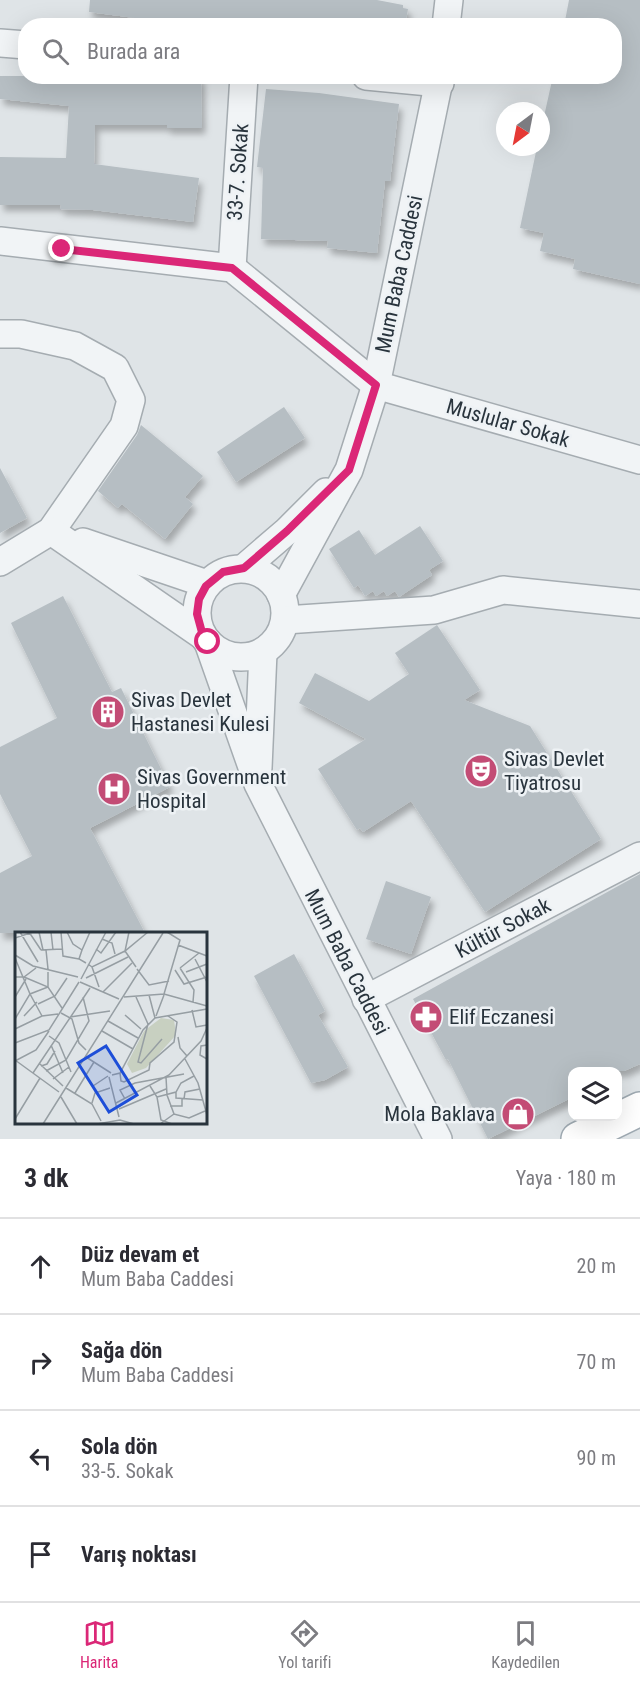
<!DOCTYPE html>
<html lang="tr">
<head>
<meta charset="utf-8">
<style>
  :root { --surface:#fff; --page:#f2f2f3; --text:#2b2b33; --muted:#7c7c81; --line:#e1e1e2; --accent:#db2777 }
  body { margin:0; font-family:"Roboto Condensed",sans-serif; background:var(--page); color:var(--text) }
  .controls { position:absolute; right:18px; bottom:18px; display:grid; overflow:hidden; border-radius:12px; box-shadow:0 6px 24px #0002 }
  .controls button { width:54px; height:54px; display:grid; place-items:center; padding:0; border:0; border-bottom:2px solid var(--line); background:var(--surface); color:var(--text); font:30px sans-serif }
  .compass { position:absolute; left:496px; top:102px; width:54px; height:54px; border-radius:50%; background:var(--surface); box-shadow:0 6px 24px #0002; rotate:212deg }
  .stop { position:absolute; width:18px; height:18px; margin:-14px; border:4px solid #db2777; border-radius:50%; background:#fff }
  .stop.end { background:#db2777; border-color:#fff; box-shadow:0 2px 6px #0008 }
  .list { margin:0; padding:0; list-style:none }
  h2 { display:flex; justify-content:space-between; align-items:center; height:78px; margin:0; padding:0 24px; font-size:26px }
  h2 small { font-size:20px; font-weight:400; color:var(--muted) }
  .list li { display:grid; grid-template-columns:39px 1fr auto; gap:18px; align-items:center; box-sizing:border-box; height:96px; padding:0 24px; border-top:2px solid var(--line) }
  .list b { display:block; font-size:22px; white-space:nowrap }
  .list p { margin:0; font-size:20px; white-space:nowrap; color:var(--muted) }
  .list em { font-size:20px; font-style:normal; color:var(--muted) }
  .icon { flex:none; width:33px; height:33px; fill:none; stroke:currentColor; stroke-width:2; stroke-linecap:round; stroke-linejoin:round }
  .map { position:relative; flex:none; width:640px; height:1139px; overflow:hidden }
  .search { position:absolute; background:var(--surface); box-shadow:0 6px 24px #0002; left:18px; right:18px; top:18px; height:66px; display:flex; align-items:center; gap:15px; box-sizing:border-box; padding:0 21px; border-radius:24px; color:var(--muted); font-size:22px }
  .sheet { height:462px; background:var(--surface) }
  nav { display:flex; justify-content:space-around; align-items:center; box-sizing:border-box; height:84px; border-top:2px solid var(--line); background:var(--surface); font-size:16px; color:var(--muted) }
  nav a { display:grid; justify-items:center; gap:3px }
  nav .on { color:var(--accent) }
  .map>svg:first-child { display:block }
</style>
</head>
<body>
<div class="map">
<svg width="640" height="1139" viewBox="0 0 640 1139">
  <defs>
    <filter id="shadow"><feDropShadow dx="3.5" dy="6" stdDeviation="3" flood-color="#0004"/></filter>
  </defs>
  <rect width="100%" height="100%" fill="#dfe4e7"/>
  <!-- building -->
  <g fill="#b6bec3" filter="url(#shadow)">
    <polygon points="90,0 377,0 403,5 403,8 408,9 405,26 197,26 89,12"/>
    <polygon points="569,0 640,0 640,284 573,269 575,259 540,251 544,233 520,228 537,147 541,147 541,130 553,76 615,76 615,26 564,26"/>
    <polygon points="0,76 201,76 202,128 167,128 167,125 95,125 94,164 199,178 193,222 93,210 60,209 61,205 0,205 0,157 66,158 69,106 0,99"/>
    <polygon points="266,89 319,93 399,104 390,181 385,181 377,253 327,248 328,241 261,239 263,168 257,167"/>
    <polygon points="284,407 305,438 236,482 217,452"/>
    <polygon points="141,425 203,476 185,497 193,504 165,539 122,504 118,508 98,491 137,435"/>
    <polygon points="0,468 27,518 0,533"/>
    <polygon points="420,526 443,561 429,570 432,575 399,597 395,591 387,596 384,591 376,596 373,591 365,596 358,585 354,588 329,549 359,530 375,555"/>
    <polygon points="63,596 112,692 121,688 170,787 90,828 145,933 0,933 0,873 32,856 0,794 0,747 57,718 11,623"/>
    <polygon points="437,625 480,690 464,700 530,726 601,839 485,912 411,801 363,832 360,828 357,830 318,769 366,739 299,703 315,673 369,701 409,674 395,653"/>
    <polygon points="640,874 640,1064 624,1071 573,1071 573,1097 488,1139 448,1059 446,1060 413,999"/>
    <polygon points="386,881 431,897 411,954 366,939"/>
    <polygon points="294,954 325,1011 318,1015 348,1067 325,1080 311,1083 254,976"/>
  </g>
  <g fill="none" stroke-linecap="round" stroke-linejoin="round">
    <!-- minor casing -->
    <g stroke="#a5acb1" stroke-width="30">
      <g id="minor">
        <polyline points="446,26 449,0"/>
        <polyline points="0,43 26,45"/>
        <polyline points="366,76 440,83"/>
        <polyline points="0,241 232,268 376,385 640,460"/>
        <polyline points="232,268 244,76"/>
        <polyline points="0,334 21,334 75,346 115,368 131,400 124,426 51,531 0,562"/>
        <polyline points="51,531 203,636"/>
        <polyline points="83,542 207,584"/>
        <polyline points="244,568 287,531 326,492"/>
        <circle cx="241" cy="613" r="44"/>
        <polyline points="281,595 349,470 376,385 440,76"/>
        <polyline points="285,620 434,610 503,590 640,604"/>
        <polyline points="208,642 258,784 438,1139"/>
        <polyline points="258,768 263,652"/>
        <polyline points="366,999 640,856"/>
      </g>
    </g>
    <!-- major casing -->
    <g stroke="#9faab2" stroke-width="36">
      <polyline id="major" points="578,1139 640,1109"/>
    </g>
    <!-- minor -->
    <use href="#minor" stroke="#f1f4f6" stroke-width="27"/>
    <!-- major -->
    <use href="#major" stroke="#fff" stroke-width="33"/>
  </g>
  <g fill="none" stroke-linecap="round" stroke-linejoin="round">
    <!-- route -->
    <polyline stroke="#db2777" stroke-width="8" points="62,249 232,268 376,385 349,470 287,531 244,568 223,572 206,586 199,599 197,614 203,636 208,642"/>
  </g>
  <!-- icons -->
  <defs>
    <g id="building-disc" transform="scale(1.725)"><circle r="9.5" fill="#c34c75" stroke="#eef2f5"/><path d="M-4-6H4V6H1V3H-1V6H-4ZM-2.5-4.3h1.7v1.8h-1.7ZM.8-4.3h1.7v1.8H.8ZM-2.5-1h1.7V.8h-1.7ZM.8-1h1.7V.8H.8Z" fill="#fff"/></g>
    <g id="theatre-disc" transform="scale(1.725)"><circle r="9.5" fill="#c34c75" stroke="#eef2f5"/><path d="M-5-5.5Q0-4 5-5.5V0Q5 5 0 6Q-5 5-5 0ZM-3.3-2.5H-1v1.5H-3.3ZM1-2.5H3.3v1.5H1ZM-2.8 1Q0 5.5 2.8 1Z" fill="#fff"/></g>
    <g id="hospital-disc" transform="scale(1.725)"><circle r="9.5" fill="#c34c75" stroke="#eef2f5"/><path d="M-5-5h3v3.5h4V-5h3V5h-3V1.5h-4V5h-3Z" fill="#fff"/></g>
    <g id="pharmacy-disc" transform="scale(1.725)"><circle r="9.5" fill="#c34c75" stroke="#eef2f5"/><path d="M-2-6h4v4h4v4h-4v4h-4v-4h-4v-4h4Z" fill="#fff"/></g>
    <g id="shop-disc" transform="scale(1.725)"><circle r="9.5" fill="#c34c75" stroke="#eef2f5"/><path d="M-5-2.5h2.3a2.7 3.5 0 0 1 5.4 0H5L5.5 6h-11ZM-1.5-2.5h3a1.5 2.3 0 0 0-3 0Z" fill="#fff"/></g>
  </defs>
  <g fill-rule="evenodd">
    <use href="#building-disc" x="108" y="712"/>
    <use href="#theatre-disc" x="481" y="771"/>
    <use href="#hospital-disc" x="114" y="789"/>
    <use href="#pharmacy-disc" x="426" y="1017"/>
    <use href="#shop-disc" x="518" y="1114"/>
  </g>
  <g text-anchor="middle" stroke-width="5" stroke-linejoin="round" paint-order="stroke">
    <!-- street labels -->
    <g font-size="21" fill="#29343d" stroke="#eef2f5">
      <text transform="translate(238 172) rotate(-86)" y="7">33-7. Sokak</text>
      <text transform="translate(399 274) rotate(-78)" y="7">Mum Baba Caddesi</text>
      <text transform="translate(508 423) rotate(16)" y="7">Muslular Sokak</text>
      <text transform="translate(503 928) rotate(-28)" y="7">Kültür Sokak</text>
      <text transform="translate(347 962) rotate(63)" y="7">Mum Baba Caddesi</text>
    </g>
    <!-- poi labels -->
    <g font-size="21" fill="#29343d" stroke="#eef2f5" text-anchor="start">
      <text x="131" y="707">Sivas Devlet<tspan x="131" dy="24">Hastanesi Kulesi</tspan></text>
      <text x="504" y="766">Sivas Devlet<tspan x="504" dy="24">Tiyatrosu</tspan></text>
      <text x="137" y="784">Sivas Government<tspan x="137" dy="24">Hospital</tspan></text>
      <text x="449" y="1024">Elif Eczanesi</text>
      <text x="495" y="1121" text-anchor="end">Mola Baklava</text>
    </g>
  </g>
  <!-- overview -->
  <g transform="translate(15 932)">
    <rect width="192" height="192" fill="#dfe4e7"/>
    <path d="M 146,86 L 159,88 L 161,103 L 131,136 L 117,141 L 112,132 L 129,99 Z" fill="#c8d0c1"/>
    <path fill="none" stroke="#969ea3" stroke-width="1.5" d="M 5,0 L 23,30M 14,0 L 26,18M 24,0 L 28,18M 36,0 L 38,18M 46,0 L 48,24 L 64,27M 52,0 L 58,12 L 67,18 L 64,27 L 71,31M 114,0 L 110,19 L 121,35M 0,6 L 18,0M 87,7 L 97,11 L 100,22M 163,13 L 192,24M 81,17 L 86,21 L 101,0M 26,18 L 47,17M 31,18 L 33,37M 67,18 L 75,0M 0,23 L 18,34 L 63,45M 180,27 L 192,50M 73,32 L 77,35 L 110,19 L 133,0M 77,35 L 84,55M 165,36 L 179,58 L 178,70M 165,36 L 184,21M 122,37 L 134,53 L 154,49M 160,38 L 169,52 L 192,45M 171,40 L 192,32M 0,45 L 9,45 L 21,36M 9,45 L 33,55 L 47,76M 71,46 L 113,25M 66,47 L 91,0M 65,50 L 104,67M 88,60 L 117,31M 149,62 L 165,8 L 152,0M 134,63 L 140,86M 0,65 L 11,47M 109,65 L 149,62 L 192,74M 121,65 L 133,92 L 123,130 L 126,131 L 147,107M 23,72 L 40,64 L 52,46M 177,78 L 181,95 L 192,93M 46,81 L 57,87 L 64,111 L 71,118M 110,83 L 126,97M 9,84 L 22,70M 27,84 L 15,62 L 33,55 L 33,40M 141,84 L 149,63M 55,85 L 95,79M 0,87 L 15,62 L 0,26M 93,89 L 123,106M 0,97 L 27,84 L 43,82M 87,99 L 118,117M 34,104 L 44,111 L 56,140M 163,105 L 165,116 L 172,124M 0,111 L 34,98 L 64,50M 36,113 L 48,141M 192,113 L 186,114 L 185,123 L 192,127M 71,125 L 96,141M 170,127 L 183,151 L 192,183M 0,128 L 44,160M 0,129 L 21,118 L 34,99M 25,132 L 48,154M 26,134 L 32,132 L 40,119M 31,139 L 51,128 L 74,89 L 68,65M 18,141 L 75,56M 105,141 L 106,149 L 109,150 L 134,138 L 135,131 L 159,110 L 162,90 L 153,84M 97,143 L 105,141 L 128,98 L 140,86 L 192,77M 94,145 L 104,185M 151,145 L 152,163 L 159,182M 38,147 L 54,135M 78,154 L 93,144M 135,154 L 142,165 L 146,188 L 157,192M 51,156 L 77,172 L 86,189M 161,160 L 161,166 L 188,168M 60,161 L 79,130M 46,165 L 62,192M 142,165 L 161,160 L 166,151 L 179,144M 110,167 L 105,158 L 120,151 L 169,142M 169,167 L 170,160 L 185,157M 77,171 L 80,161 L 95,156M 101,171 L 154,143 L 186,109 L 192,96M 155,174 L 167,174 L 167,167M 104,177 L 151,157M 0,187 L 25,146M 28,192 L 148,1M 82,192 L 105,188 L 119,192M 145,192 L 159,182 L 174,186 L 190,179"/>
    <path fill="#1d4ed8" fill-opacity="0.15" stroke="#1d4ed8" stroke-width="3" d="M 91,114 L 122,163 L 94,180 L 63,131 Z"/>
    <rect width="192" height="192" fill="none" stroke="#29343d" stroke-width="3"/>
  </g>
</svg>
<div class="controls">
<button><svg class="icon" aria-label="layers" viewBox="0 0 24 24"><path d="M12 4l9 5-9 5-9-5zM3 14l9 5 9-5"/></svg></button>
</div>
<svg class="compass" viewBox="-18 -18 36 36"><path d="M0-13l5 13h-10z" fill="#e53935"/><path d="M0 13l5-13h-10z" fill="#7c7c81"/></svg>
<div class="stop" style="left:208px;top:642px"></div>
<div class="stop end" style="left:62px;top:249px"></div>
<div class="search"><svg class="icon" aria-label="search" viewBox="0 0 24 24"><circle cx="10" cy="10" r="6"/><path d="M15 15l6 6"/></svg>Burada ara</div>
</div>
<section class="sheet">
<h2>3 dk<small>Yaya · 180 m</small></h2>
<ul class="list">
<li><svg class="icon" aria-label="ahead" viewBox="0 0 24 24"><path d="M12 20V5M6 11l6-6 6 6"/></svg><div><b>Düz devam et</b><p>Mum Baba Caddesi</p></div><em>20 m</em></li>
<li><svg class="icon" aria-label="right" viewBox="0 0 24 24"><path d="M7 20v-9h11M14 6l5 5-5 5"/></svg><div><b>Sağa dön</b><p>Mum Baba Caddesi</p></div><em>70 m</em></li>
<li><svg class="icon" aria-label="left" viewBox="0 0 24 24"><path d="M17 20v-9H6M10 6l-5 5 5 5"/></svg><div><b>Sola dön</b><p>33-5. Sokak</p></div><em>90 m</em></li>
<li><svg class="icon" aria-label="arrive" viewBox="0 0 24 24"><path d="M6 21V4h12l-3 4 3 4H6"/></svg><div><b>Varış noktası</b></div></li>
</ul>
</section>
<nav>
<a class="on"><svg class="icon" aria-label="map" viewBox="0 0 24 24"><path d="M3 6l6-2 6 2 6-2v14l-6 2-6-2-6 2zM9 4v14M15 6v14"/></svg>Harita</a>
<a><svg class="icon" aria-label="directions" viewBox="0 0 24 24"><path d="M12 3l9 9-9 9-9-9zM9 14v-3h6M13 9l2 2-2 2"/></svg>Yol tarifi</a>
<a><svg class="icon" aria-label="saved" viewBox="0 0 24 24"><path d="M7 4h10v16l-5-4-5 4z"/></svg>Kaydedilen</a>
</nav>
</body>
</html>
